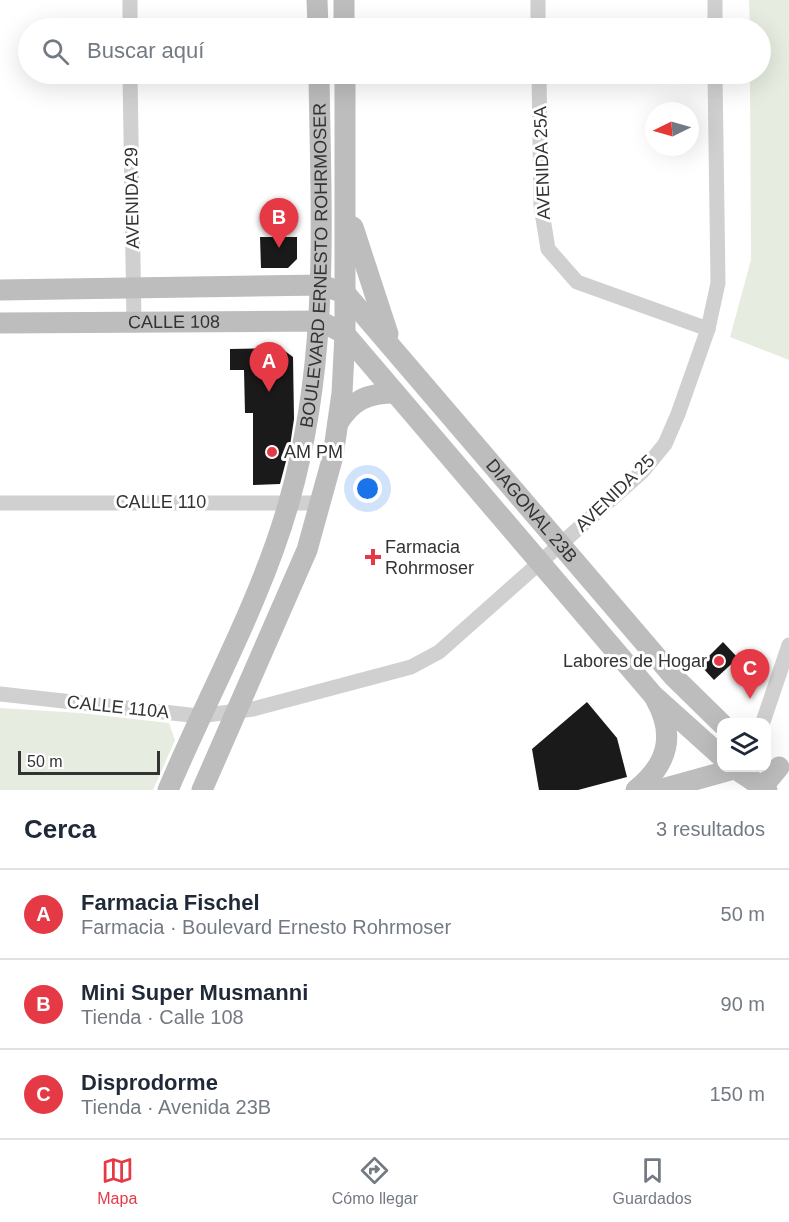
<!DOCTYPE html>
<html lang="es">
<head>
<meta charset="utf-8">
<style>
  :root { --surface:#fff; --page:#f6f6f7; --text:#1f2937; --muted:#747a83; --line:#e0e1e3; --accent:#e63946 }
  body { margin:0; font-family:Arial,sans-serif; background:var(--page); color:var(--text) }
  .controls { position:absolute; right:18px; bottom:18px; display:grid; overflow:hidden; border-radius:12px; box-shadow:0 6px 24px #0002 }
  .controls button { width:54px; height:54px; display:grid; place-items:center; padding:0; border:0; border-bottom:2px solid var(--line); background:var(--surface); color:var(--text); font:30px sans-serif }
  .compass { position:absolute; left:645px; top:102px; width:54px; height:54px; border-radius:50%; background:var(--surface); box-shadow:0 6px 24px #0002; rotate:265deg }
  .scale { position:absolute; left:18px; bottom:15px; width:142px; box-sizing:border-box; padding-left:6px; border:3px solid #333; border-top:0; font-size:16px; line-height:21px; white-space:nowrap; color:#333; -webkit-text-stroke:4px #fff; paint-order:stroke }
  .you { position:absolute; left:368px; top:489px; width:21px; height:21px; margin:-15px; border:4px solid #fff; border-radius:50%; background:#1a73e8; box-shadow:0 0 0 9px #1a73e833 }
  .badge { display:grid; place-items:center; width:39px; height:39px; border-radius:50%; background:var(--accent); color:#fff; font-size:20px; font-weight:700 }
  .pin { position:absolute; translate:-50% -50px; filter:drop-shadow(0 2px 3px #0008) }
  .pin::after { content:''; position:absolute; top:32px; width:21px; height:18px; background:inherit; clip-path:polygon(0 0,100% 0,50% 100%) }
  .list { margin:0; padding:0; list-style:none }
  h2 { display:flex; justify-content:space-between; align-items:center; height:78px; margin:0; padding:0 24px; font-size:26px }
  h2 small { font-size:20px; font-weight:400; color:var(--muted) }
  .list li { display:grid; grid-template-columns:39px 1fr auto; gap:18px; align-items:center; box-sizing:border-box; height:90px; padding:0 24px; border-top:2px solid var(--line) }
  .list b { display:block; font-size:22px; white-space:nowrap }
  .list p { margin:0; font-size:20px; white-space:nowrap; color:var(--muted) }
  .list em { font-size:20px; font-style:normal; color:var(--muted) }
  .icon { flex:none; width:33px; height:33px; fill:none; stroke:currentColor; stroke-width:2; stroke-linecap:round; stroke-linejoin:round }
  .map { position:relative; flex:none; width:789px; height:790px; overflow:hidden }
  .search { position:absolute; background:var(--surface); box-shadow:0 6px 24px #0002; left:18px; right:18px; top:18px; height:66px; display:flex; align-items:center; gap:15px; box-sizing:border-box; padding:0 21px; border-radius:33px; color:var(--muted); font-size:22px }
  .sheet { height:348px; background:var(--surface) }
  nav { display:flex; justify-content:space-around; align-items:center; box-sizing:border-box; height:84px; border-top:2px solid var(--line); background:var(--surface); font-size:16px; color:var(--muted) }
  nav a { display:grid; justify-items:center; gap:3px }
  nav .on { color:var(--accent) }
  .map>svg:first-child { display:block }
</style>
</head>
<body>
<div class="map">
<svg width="789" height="790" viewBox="0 0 789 790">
  <rect width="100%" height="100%" fill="#fff"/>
  <!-- green -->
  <g fill="#e6ecdf">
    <polygon points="749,0 789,0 789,360 730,337 751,260 750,74 760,74 760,28 750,28"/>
    <polygon points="0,708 80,713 169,723 175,740 153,790 0,790"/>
  </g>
  <!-- building -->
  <g fill="#1a1a1a">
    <polygon points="260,237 297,237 297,259 288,268 261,268"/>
    <polygon points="281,348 293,357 294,419 290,446 280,484 253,485 253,413 245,413 244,370 230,370 230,349"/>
    <polygon points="723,642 738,658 714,680 700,665"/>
    <polygon points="587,702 617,738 627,777 578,790 539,790 532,749"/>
  </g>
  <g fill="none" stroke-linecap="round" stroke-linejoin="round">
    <!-- street -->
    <g stroke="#d0d0d0" stroke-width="15">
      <polyline points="130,0 130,28"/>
      <polyline points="538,0 538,28"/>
      <polyline points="715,0 715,28"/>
      <polyline points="130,74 134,322"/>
      <polyline points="539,74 541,206 548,249 577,282 708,329"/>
      <polyline points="0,503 321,503"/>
      <polyline points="0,694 199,716 253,709 411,667 439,652 642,472 665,444 678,414 708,329 718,283 715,74"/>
      <polyline points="763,722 789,645"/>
    </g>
    <!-- secondary -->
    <g stroke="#bdbdbd" stroke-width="21">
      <polyline points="317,0 318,28"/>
      <polyline points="344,0 344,28"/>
      <polyline points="353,227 388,334"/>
      <path id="s1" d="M 0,290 L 322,285 L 346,294 L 673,676 L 722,724"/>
      <path id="s2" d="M 0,323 L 320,321 L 345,334 L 653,695 L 722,757"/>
      <path d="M 338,423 C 352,400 368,393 395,393"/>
      <polyline points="734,768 767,790"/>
      <path id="s3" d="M 168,790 C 208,695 261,601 289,502 C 330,358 321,221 319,74"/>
      <polyline points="202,790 307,550 333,456 342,393 345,334 345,74"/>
      <path d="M 636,790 C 667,765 676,736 656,700"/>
      <polyline points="658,790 738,768"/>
      <polyline points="760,790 779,767"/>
    </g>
  </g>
  <!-- markers -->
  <g fill="#e63946" stroke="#fff" stroke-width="2">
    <circle cx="272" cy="452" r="6"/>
    <path d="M370 548h6v6h6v6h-6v6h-6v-6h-6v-6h6z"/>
    <circle cx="719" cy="661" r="6"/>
  </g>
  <g text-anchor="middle" stroke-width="6" stroke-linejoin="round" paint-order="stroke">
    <!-- street labels -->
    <g font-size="18" fill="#333" stroke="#fff">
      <text transform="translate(542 163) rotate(-92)" y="6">AVENIDA 25A</text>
      <text transform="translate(132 198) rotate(-91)" y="6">AVENIDA 29</text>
      <text dy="6" stroke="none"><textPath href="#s3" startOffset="552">BOULEVARD ERNESTO ROHRMOSER</textPath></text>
      <text dy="6" stroke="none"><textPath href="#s2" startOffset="174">CALLE 108</textPath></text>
      <text transform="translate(615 493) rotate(-44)" y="6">AVENIDA 25</text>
      <text x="161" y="508">CALLE 110</text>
      <text dy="6" stroke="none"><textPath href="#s1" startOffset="633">DIAGONAL 23B</textPath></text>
      <text transform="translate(118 707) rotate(6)" y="6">CALLE 110A</text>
    </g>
    <!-- poi labels -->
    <g font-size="18" fill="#333" stroke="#fff" text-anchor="start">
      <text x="284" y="458">AM PM</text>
      <text x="385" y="553">Farmacia<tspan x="385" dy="21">Rohrmoser</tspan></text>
      <text x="707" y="667" text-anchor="end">Labores de Hogar</text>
    </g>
  </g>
</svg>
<div class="controls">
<button><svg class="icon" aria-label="layers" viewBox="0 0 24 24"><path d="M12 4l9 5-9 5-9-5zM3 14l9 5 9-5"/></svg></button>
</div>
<svg class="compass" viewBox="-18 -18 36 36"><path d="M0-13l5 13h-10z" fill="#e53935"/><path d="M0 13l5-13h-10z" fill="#747a83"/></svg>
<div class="scale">50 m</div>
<div class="you"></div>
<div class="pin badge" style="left:269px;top:392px">A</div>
<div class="pin badge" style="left:279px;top:248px">B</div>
<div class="pin badge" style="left:750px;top:699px">C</div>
<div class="search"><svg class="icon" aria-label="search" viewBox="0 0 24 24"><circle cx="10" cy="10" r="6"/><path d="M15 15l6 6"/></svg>Buscar aquí</div>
</div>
<section class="sheet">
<h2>Cerca<small>3 resultados</small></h2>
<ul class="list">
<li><span class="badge">A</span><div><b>Farmacia Fischel</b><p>Farmacia · Boulevard Ernesto Rohrmoser</p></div><em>50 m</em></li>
<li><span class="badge">B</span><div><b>Mini Super Musmanni</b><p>Tienda · Calle 108</p></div><em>90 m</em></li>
<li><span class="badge">C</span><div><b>Disprodorme</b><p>Tienda · Avenida 23B</p></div><em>150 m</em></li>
</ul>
</section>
<nav>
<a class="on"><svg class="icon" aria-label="map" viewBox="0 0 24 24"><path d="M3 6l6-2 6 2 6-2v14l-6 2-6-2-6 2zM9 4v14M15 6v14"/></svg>Mapa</a>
<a><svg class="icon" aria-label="directions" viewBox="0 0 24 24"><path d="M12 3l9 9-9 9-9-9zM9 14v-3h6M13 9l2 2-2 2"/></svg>Cómo llegar</a>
<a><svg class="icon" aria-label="saved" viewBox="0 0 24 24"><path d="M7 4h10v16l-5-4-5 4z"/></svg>Guardados</a>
</nav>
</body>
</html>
